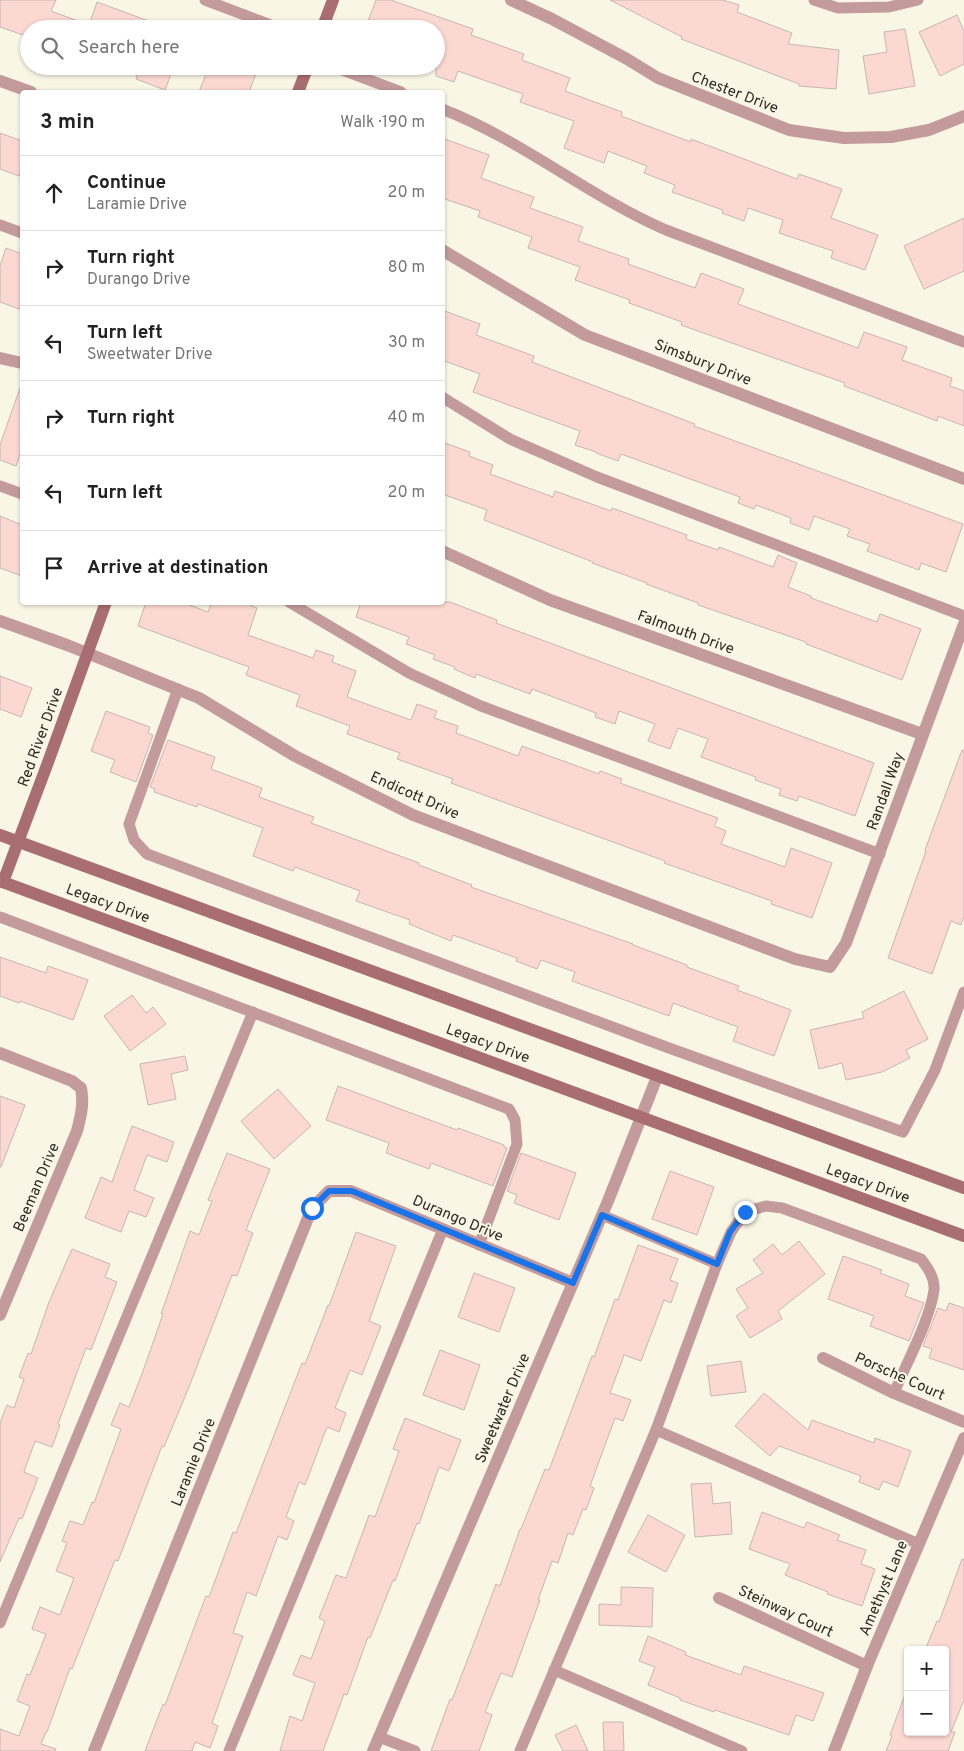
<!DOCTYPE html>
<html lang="en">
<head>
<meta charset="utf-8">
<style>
  :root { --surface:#fff; --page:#f2f2f2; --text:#222; --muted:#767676; --line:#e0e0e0 }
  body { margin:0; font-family:Overpass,sans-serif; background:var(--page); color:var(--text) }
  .controls { position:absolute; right:15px; bottom:15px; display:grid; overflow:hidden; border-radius:5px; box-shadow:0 1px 4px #0004 }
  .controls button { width:45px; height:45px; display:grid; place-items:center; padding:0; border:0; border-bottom:1px solid var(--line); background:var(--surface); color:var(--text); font:25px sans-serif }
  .stop { position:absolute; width:15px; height:15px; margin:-11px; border:4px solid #1a73e8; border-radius:50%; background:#fff }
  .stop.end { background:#1a73e8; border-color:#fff; box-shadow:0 1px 5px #0008 }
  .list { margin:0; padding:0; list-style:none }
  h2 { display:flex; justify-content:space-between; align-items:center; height:65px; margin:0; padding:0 20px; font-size:21px }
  h2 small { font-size:16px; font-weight:400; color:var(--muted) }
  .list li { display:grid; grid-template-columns:32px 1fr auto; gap:15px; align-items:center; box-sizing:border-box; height:75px; padding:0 20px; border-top:1px solid var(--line) }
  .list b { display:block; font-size:19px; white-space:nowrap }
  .list p { margin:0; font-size:16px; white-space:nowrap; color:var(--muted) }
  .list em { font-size:16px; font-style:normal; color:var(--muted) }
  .icon { flex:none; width:28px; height:28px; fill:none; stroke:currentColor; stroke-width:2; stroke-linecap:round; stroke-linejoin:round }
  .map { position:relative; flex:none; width:964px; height:1751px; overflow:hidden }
  .search { position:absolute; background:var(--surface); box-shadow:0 1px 4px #0004; left:20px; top:20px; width:425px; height:55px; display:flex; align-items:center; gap:12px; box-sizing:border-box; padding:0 18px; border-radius:28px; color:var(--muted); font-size:19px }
  .panel { position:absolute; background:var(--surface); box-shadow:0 1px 4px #0004; left:20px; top:90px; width:425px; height:515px; border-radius:5px }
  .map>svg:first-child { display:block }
</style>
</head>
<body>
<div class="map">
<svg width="964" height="1751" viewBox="0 0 964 1751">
  <rect width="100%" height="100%" fill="#faf6e6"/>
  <!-- building -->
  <g fill="#fbd8d2" stroke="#c8b6b3">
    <polygon points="0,0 56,0 51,11 89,25 97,2 165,27 164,29 29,29 29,37 0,27"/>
    <polygon points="376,0 391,0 473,29 471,35 524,54 522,60 570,78 565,91 622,112 621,116 691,142 691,139 797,179 799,174 842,189 831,218 878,235 865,270 831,258 833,251 779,233 783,220 748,208 744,221 722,213 723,210 672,192 675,185 644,173 647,166 608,151 604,163 564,148 574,121 520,102 523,94 458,71 454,82 436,76 436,29 365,29"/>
    <polygon points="610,0 723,0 739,5 737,12 792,33 788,44 839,50 836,89 799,86 799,84 681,39 682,37"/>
    <polygon points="957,15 964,31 964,64 940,76 919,32"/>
    <polygon points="905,29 915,86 869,94 863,56 887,52 884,32"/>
    <polygon points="140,66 174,66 165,90 136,79"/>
    <polygon points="209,66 259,66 249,92 199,92"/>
    <polygon points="0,133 22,141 22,167 19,176 0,169"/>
    <polygon points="442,138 489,155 481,178 534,197 530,208 583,227 578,241 629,259 628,264 695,288 701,273 744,289 738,304 858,348 864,332 907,347 902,360 952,378 950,386 964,391 964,426 938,416 937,421 895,405 844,386 845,383 681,325 682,322 629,303 630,300 575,280 580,267 528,248 532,237 478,217 480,211 442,198"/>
    <polygon points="964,218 964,271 924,289 904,246"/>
    <polygon points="6,248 22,254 22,310 0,302 0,266"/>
    <polygon points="442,310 480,324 476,335 534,356 532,362 695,424 694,426 963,524 946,572 921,563 919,570 867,551 870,544 847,536 850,529 814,516 809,530 790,523 791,518 756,505 754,509 738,503 740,497 621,454 618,461 596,453 596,452 575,445 580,431 473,392 480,374 442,360"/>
    <polygon points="20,388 22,388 22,448 16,466 0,460 0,445"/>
    <polygon points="442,442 470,452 469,456 493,465 490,474 553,497 555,491 611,511 612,508 687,535 686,539 718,550 719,547 773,567 778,555 797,563 788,587 811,596 811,598 877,622 880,614 921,629 902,680 806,644 806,642 698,605 698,603 646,584 647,583 592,563 593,562 484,520 487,510 442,494"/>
    <polygon points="0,516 22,525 22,576 0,568"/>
    <polygon points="146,602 182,602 208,612 212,602 243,602 257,608 248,635 313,658 316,650 334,656 332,662 356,671 347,697 411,720 417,704 437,711 434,718 458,726 456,733 518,756 522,746 599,774 600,771 622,779 620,783 718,818 714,826 726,831 721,844 785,867 791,848 832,863 812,918 771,904 772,901 664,863 665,861 451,783 453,779 397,759 400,753 347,734 350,726 296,706 300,695 246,675 249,667 138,626"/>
    <polygon points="361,602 450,602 497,620 496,623 874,763 855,816 799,796 797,801 779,795 781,789 755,780 756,777 701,757 708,739 678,728 670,749 648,741 655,724 619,711 615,724 595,717 596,713 532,689 530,694 476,674 475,678 454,669 455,667 433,659 435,655 406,644 409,637 356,617"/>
    <polygon points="0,676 32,688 21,717 0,709"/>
    <polygon points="106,711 150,727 148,733 153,735 136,782 110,772 115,760 91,751"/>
    <polygon points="168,740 215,757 211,769 262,788 259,797 314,817 311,823 419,863 419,865 472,885 471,887 633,944 633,945 687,965 687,967 739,986 737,990 791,1010 774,1056 733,1041 738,1027 673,1003 669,1016 572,981 575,972 541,960 537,969 516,961 517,958 453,935 451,941 409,924 410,920 356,901 360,891 295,867 293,871 253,856 263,828 198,804 197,807 154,792 155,789 150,787"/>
    <polygon points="962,750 964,750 964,916 961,925 951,921 932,974 888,958 926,851 925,850"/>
    <polygon points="0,957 46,973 48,966 88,980 73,1020 20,1001 19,1003 0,996"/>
    <polygon points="904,991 928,1039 906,1050 910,1058 882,1072 846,1080 842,1063 819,1069 810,1030 864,1018 862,1012"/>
    <polygon points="132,995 146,1013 153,1007 166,1024 130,1051 104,1016"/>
    <polygon points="185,1056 188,1070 171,1074 176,1099 148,1105 140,1064"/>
    <polygon points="338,1086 457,1130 458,1128 504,1145 504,1147 507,1148 493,1186 431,1163 429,1169 386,1153 389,1143 326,1120"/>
    <polygon points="278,1089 311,1126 274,1159 241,1121"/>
    <polygon points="0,1096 25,1105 1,1167 0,1167"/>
    <polygon points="132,1126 174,1142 167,1162 147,1155 134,1190 154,1198 146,1217 129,1211 121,1232 85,1218 101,1177 112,1182"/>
    <polygon points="227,1153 270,1169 246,1230 253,1233 237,1276 232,1275 189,1387 164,1447 162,1446 118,1561 115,1560 72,1669 70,1668 47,1732 46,1732 41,1744 56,1749 55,1751 0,1751 0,1729 19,1736 30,1706 17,1701 27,1674 30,1675 46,1634 32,1629 40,1607 60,1615 74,1578 56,1571 67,1543 62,1541 70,1521 83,1525 92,1502 94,1503 121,1429 111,1425 120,1403 129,1407 142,1374 163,1314 161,1314 190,1231 199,1235 212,1201 208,1200"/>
    <polygon points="521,1153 576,1173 559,1220 514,1203 517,1195 507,1191"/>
    <polygon points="670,1171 714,1187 697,1235 652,1219"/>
    <polygon points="356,1232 396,1246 369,1321 381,1326 362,1375 350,1370 335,1408 346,1413 339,1432 327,1427 305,1485 299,1482 286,1517 294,1521 287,1540 278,1536 256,1596 247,1592 233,1633 243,1636 212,1723 218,1726 210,1748 195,1742 192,1751 145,1751 163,1704 165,1705 206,1596 209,1597 233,1532 236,1533 302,1363 305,1364 328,1305 329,1306"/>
    <polygon points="799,1241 825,1274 778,1311 782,1319 750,1338 736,1316 748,1308 736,1289 763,1273 753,1260 773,1244 782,1255"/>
    <polygon points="638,1245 678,1259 670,1280 678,1283 671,1303 664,1300 641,1361 624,1355 610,1393 631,1400 623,1421 615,1418 590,1486 594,1488 586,1510 583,1509 573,1535 568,1533 558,1563 552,1561 538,1600 540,1600 512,1677 501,1673 485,1712 492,1715 479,1751 431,1751 450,1699 452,1700 475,1640 496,1584 500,1586 520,1529 521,1529 545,1469 549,1470 592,1356 594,1357 615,1299 618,1300"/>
    <polygon points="72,1249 110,1264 105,1277 117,1282 91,1350 86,1348 58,1424 60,1425 52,1447 35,1441 24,1472 38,1478 22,1519 19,1518 0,1562 0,1423 7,1405 14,1408 24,1379 19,1377 28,1353 31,1354 49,1302"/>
    <polygon points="843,1256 882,1270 880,1273 909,1284 905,1296 924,1303 909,1341 870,1326 874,1316 828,1299"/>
    <polygon points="474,1273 515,1288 499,1332 458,1317"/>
    <polygon points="949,1303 964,1308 964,1370 929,1358 932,1349 923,1346 938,1308 946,1311"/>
    <polygon points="440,1350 480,1365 464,1410 423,1395"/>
    <polygon points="741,1361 746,1392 711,1396 707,1366"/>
    <polygon points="764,1393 808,1430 812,1420 874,1443 875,1438 911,1451 898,1487 883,1481 879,1490 859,1482 861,1476 779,1446 770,1456 735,1426"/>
    <polygon points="405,1418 461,1440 449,1471 439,1467 419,1524 417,1523 395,1581 393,1580 370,1638 368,1637 347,1695 344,1694 323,1751 280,1751 290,1716 302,1721 315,1683 293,1675 301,1655 311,1659 325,1621 319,1618 336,1575 346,1578 369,1515 375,1517 399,1451 393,1449"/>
    <polygon points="711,1483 713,1504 730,1502 732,1534 695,1537 691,1484"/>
    <polygon points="762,1512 804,1528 807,1522 840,1535 837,1540 866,1550 861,1564 875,1569 862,1606 827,1594 828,1592 785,1575 790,1564 749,1549"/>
    <polygon points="648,1515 685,1535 666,1572 628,1552"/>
    <polygon points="962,1559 964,1560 964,1700 951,1732 955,1732 948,1751 886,1751 892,1736 890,1735 906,1692 908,1693 908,1732 945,1732 945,1650 925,1650 937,1621 939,1622"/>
    <polygon points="621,1587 653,1588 652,1627 599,1625 599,1604 621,1605"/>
    <polygon points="648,1636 686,1652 685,1655 741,1675 744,1666 824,1693 813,1721 796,1715 789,1735 715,1710 714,1712 680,1700 680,1698 648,1685 655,1667 639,1661"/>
    <polygon points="603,1722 623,1722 624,1751 604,1751"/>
    <polygon points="576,1725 588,1751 563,1751 555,1735"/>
  </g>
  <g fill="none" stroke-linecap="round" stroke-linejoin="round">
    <!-- lane -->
    <g stroke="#c49b9c" stroke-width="11">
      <polyline points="205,0 281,29"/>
      <polyline points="814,0 838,8 889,7 918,0"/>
      <polyline points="332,66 401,92"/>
      <path d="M 442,109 C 522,140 588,196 666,230 L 964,342"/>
      <polyline points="0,225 22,233"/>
      <polyline points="442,397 510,439 597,477 964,616"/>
      <polyline points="0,486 22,494"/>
      <polyline points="289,602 409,673 481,706 880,854"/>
      <polyline points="178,689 129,824 134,840 147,854 669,1048 903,1132 935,1070 964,992"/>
      <polyline points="0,917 509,1109 515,1120 517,1144 479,1245"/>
      <polyline points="602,1215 717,1264"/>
      <polyline points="656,1430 919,1544"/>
      <polyline points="0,1623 253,1012"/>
      <polyline points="554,1670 742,1751"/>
      <polyline points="379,1737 415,1751"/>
      <polyline points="229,1751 443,1229"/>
      <path d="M 520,1751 L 656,1430 L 717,1264 L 731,1232 L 745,1212 L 766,1206 L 782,1208 L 921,1259 C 928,1268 935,1278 934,1290 C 930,1320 906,1364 894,1393"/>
    </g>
    <!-- street -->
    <g stroke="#c49b9c" stroke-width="12">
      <polyline points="511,0 552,19 627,59 658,78 789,130 844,138 891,137 929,130 964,116"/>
      <polyline points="0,81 31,92"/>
      <polyline points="442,250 585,335 964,479"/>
      <polyline points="0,358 22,363"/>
      <polyline points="442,551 550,600 922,734"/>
      <polyline points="0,621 67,645 199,698 295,756 413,815 795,959 830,967 846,943 964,624"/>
      <path d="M 0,1053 L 72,1081 L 81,1088 C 84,1103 81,1116 77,1131 L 0,1315"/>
      <polyline points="823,1358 894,1393 964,1422"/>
      <polyline points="719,1598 867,1666"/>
      <polyline points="94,1751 312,1208 329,1191 351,1191 573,1283"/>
      <polyline points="373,1751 608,1201 657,1077"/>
      <polyline points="834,1751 867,1666 964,1438"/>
    </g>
    <!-- secondary -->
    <g stroke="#a96e71" stroke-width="12">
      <polyline points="322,29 333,0"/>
      <polyline points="298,92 308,66"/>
      <polyline points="0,835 964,1188"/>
      <polyline points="0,881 964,1236"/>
      <polyline points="3,882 47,765 106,602"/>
    </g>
  </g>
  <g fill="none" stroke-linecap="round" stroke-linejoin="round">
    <!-- route -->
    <polyline stroke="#1a73e8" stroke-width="6" points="312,1208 329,1191 352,1191 573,1283 602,1215 717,1264 730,1232 745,1212"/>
  </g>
  <g text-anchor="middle" stroke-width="4" stroke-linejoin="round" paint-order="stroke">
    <!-- street labels -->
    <g font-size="15" fill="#2b2923" stroke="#faf6e6">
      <text transform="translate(735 92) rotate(21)" y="5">Chester Drive</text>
      <text transform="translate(703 362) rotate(21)" y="5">Simsbury Drive</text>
      <text transform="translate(686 632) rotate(20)" y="5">Falmouth Drive</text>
      <text transform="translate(40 737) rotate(-70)" y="5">Red River Drive</text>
      <text transform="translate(885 791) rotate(-70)" y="5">Randall Way</text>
      <text transform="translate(415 795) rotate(24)" y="5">Endicott Drive</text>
      <text transform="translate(108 903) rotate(20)" y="5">Legacy Drive</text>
      <text transform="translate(488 1043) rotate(20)" y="5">Legacy Drive</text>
      <text transform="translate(868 1183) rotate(20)" y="5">Legacy Drive</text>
      <text transform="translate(36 1187) rotate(-67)" y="5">Beeman Drive</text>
      <text transform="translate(458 1218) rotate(23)" y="5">Durango Drive</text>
      <text transform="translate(900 1376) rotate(24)" y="5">Porsche Court</text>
      <text transform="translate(502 1408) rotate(-67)" y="5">Sweetwater Drive</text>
      <text transform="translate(193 1462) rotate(-68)" y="5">Laramie Drive</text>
      <text transform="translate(883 1588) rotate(-67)" y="5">Amethyst Lane</text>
      <text transform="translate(786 1611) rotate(25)" y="5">Steinway Court</text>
    </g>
  </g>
</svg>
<div class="controls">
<button>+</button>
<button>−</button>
</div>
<div class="stop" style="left:312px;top:1208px"></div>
<div class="stop end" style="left:745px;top:1212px"></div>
<div class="search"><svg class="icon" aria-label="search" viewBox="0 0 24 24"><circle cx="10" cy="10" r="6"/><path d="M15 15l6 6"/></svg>Search here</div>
<section class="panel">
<h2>3 min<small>Walk · 190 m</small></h2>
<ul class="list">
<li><svg class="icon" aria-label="ahead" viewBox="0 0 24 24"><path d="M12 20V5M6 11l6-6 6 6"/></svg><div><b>Continue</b><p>Laramie Drive</p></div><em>20 m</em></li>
<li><svg class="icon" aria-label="right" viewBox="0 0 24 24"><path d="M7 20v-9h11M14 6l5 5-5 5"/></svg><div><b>Turn right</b><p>Durango Drive</p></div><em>80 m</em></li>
<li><svg class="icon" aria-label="left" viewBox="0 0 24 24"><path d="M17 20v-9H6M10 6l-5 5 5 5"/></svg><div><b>Turn left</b><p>Sweetwater Drive</p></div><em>30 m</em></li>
<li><svg class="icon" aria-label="right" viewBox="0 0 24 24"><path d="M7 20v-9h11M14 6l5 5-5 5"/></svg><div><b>Turn right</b></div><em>40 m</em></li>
<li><svg class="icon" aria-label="left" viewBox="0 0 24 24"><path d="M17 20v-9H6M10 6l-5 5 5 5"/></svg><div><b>Turn left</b></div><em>20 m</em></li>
<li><svg class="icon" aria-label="arrive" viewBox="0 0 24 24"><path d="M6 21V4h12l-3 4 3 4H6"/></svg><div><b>Arrive at destination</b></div></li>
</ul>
</section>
</div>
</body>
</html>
